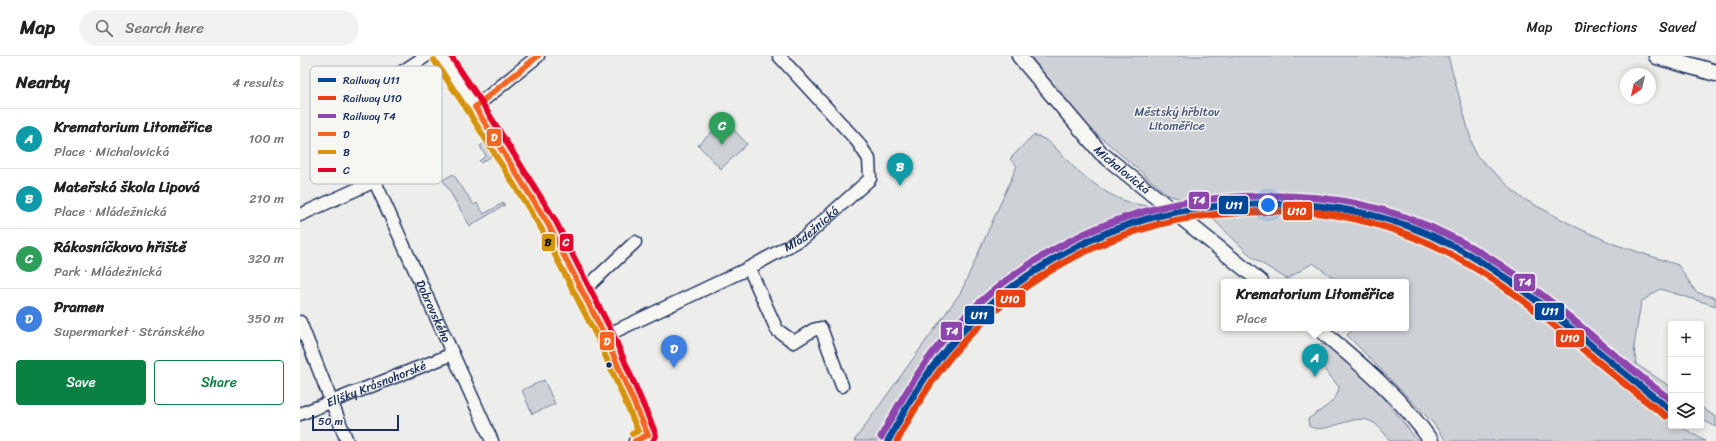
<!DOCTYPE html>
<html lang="en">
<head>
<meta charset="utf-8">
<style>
  :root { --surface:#fff; --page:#f2f2f2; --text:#222; --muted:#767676; --line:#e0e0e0; --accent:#0b8043 }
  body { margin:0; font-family:Sriracha,sans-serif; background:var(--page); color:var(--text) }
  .controls { position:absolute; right:12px; bottom:12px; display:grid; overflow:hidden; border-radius:4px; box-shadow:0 2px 6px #0003 }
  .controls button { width:36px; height:36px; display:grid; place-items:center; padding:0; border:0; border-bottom:1px solid var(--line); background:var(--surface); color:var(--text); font:20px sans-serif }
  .compass { position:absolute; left:1320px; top:12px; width:36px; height:36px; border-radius:50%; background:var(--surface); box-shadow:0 2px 6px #0003; rotate:214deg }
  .scale { position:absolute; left:12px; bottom:10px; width:87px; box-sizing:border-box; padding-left:4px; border:2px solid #1b2f5e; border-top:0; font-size:11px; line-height:14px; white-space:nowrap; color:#1b2f5e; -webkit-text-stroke:3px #f6f6f2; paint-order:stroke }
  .you { position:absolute; left:968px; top:149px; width:14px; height:14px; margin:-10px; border:3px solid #fff; border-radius:50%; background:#1a73e8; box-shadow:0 0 0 6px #1a73e833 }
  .badge { display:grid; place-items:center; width:26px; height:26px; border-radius:50%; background:var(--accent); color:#fff; font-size:13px; font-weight:700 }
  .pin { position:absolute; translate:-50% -33px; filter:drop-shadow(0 1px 2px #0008) }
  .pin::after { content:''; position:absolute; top:21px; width:14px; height:12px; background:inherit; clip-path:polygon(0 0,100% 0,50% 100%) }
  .popup { position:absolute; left:921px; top:223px; width:188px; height:52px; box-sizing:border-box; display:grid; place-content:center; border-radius:4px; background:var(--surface); filter:drop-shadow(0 1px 3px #0005); font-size:13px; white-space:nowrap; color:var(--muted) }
  .popup b { font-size:15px; color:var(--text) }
  .popup::after { content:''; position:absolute; left:50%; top:100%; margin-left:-8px; border:8px solid transparent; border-top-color:var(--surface) }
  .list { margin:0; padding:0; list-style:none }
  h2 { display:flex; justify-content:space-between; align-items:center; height:52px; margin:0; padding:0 16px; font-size:17px }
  h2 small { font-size:13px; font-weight:400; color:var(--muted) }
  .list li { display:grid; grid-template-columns:26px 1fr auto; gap:12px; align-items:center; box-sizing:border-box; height:60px; padding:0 16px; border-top:1px solid var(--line) }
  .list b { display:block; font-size:15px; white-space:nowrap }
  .list p { margin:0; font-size:13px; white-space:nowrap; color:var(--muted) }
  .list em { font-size:13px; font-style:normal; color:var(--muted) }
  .actions { display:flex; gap:8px; padding:12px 16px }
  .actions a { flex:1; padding:9px 0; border:1px solid var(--accent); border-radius:4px; text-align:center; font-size:14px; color:var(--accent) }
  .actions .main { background:var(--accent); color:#fff }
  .icon { flex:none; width:22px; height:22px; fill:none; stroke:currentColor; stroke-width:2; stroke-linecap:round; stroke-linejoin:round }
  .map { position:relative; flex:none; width:1416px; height:385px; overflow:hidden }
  header { display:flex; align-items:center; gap:24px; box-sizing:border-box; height:56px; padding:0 20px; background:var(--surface); border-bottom:1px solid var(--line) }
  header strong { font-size:19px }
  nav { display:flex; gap:22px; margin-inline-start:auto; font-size:14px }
  .search { width:280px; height:36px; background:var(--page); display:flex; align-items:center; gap:10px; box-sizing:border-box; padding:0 14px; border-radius:22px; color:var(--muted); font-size:15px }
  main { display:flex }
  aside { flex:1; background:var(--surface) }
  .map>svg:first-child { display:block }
</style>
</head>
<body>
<header>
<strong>Map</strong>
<div class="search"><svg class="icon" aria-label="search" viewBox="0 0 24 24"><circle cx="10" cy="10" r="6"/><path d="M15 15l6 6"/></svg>Search here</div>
<nav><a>Map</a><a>Directions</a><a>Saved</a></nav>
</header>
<main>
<aside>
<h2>Nearby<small>4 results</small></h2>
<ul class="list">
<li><span class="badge" style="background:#0f9aa8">A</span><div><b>Krematorium Litoměřice</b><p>Place · Michalovická</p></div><em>100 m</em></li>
<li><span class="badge" style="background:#0f9aa8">B</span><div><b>Mateřská škola Lipová</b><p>Place · Mládežnická</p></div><em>210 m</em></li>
<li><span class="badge" style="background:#2e9e5b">C</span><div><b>Rákosníčkovo hřiště</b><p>Park · Mládežnická</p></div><em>320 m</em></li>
<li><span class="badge" style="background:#3f7fe0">D</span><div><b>Pramen</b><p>Supermarket · Stránského</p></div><em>350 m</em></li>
</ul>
<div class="actions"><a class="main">Save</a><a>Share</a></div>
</aside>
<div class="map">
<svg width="1416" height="385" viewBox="0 0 1416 385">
  <rect width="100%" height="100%" fill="#edeeec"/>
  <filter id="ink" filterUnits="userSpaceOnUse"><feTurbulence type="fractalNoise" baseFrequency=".025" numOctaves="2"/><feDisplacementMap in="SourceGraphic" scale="8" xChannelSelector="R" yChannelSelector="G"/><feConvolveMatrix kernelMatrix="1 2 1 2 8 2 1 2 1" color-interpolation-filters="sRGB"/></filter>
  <g filter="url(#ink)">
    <!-- green -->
    <g fill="#ced2d7" stroke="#74809a">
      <polygon points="730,0 1148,0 1175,98 1220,141 1280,173 1314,188 1378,209 1396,236 1416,242 1416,250 1360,233 1341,246 1334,290 1336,308 1371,331 1371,343 1352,330 1282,271 1225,226 1177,193 1155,181 1126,168 1065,148 1010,139 949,139 887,145 868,139 784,67"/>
      <polygon points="425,64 447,88 421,113 398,89"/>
      <path d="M 733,79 C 753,83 761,100 776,113 C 792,127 810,141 831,147 C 840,149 850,150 859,151 C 846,155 833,158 821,162 C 748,187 673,243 627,304 C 608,329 592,357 578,385 L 554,385 L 661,236 L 717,110 L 710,103 Z"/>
      <polygon points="185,87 193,99 181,107 179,105 186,100 180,90"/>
      <polygon points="153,118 174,149 177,147 184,158 203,147 205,149 170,170 143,124"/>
      <path d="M 979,156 C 1038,157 1096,171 1148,197 C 1193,220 1233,253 1272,285 C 1304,312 1335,341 1371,364 L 1371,370 L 1380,370 L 1405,385 L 1146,385 L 1133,367 L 1047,279 L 1054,272 L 1106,272 L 1106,226 L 1039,226 L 1013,207 L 987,223 L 953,202 L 909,159 Z"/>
      <path d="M 1017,288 L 1026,289 L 1076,332 L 1118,385 L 1090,385 C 1085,378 1078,368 1070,365 C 1052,357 1025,380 1009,370 L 1008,363 C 1019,355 1038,346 1039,331 L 1016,303 L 1013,291 Z"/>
      <polygon points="244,324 255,348 232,358 222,334"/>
      <polygon points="1401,351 1416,361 1416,371 1401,363"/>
    </g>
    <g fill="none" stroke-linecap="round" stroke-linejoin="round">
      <!-- minor casing -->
      <g stroke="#1b2f5e" stroke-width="15">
        <g id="minor">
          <path id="s1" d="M 126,0 L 43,55 L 192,385"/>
          <polyline points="141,0 175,51 248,168 305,280 350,385"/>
          <polyline points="175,51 238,0"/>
          <polyline points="0,159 75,125"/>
          <polyline points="449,212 477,274 494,286 513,274 521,272 542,330"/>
          <polyline points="282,236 335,186"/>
          <polyline points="0,266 47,385"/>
          <path id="s2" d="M 305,280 L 449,212 L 505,181 L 570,123 L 569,103 L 557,85 L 479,0"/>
          <path id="s3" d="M 0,358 L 153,298"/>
          <polyline points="335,385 348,379"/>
        </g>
      </g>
      <!-- tertiary casing -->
      <g stroke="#1b2f5e" stroke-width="17">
        <g id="tertiary">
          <path id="s4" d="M 719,0 L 801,97 L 961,226"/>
          <path d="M 1018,272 C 1058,306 1101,341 1131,385"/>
        </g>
      </g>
      <!-- secondary casing -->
      <g stroke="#1b2f5e" stroke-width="19">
        <polyline id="secondary" points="1357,0 1416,17"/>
      </g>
      <!-- minor -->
      <use href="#minor" stroke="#f6f6f2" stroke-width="12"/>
      <!-- tertiary -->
      <use href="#tertiary" stroke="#f6f6f2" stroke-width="14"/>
      <!-- secondary -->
      <use href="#secondary" stroke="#f6f6f2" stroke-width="16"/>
      <!-- bus-1 casing -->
      <g stroke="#f6f6f2" stroke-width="9">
        <polyline id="bus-1" points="238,0 175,51 248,168 305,280 348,379 335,385"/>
      </g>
      <!-- bus-2 casing -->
      <g stroke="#f6f6f2" stroke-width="9">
        <polyline id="bus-2" points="134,4 168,55 241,172 298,283 338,375 332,378"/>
      </g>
      <!-- bus-3 casing -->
      <g stroke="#f6f6f2" stroke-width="9">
        <polyline id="bus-3" points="151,0 182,47 255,164 312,276 355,376 356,380 353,385"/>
      </g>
      <!-- bus-1 -->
      <use href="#bus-1" stroke="#f26522" stroke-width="6"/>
      <!-- bus-2 -->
      <use href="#bus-2" stroke="#d6940e" stroke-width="6"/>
      <!-- bus-3 -->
      <use href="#bus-3" stroke="#e4002b" stroke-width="6"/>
      <!-- rail-1 casing -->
      <g stroke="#f6f6f2" stroke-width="10">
        <path id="rail-1" d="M 588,385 C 605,353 623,321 646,294 C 699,230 778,180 858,160 C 891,152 923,149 957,148 C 1027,146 1090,157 1153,190 C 1234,232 1298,300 1371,354"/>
      </g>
      <!-- rail-2 casing -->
      <g stroke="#f6f6f2" stroke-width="10">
        <path id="rail-2" d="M 597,385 C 613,355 630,325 652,299 C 704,236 781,188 860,168 C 891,160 924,157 956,156 C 970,156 984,154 998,155 C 1050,158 1102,173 1148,197 C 1229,238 1293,307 1366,360"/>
      </g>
      <!-- rail-3 casing -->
      <g stroke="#f6f6f2" stroke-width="10">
        <path id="rail-3" d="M 581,381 C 598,349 616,317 639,289 C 693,223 775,172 858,152 C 890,144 923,141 957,140 C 1028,138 1090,149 1154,182 C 1235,222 1299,291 1371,344"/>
      </g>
      <!-- rail-1 -->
      <use href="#rail-1" stroke="#00479a" stroke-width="7"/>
      <!-- rail-2 -->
      <use href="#rail-2" stroke="#e74011" stroke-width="7"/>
      <!-- rail-3 -->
      <use href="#rail-3" stroke="#8e44ad" stroke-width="7"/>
    </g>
  </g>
  <!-- markers -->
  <circle fill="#1b2f5e" stroke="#f6f6f2" stroke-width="1.5" cx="309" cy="309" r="3.5"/>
  <g text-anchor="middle" stroke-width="3" stroke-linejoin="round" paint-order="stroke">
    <!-- park labels -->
    <g font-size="12" fill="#48587c" stroke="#f6f6f2">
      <text x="877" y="60">Městský hřbitov<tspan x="877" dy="14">Litoměřice</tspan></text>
    </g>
    <!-- street labels -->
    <g font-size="12" fill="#1b2f5e" stroke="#f6f6f2">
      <text dy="4" stroke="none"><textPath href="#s4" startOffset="154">Michalovická</textPath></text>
      <text dy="4" stroke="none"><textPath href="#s2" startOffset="233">Mládežnická</textPath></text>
      <text dy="4" stroke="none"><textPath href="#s1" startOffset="319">Dobrovského</textPath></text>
      <text dy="4" stroke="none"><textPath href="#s3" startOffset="82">Elišky Krásnohorské</textPath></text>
    </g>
  </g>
  <!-- legend -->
  <rect x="10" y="10" width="132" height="118" rx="6" fill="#f6f6f2" stroke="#b4bac6" stroke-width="1"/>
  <rect x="18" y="22" width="18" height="4" fill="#00479a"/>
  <rect x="18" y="40" width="18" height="4" fill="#e74011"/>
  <rect x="18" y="58" width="18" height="4" fill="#8e44ad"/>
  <rect x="18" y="76" width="18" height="4" fill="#f26522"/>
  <rect x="18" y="94" width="18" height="4" fill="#d6940e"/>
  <rect x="18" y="112" width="18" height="4" fill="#e4002b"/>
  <g font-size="11" fill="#1b2f5e">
    <text x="43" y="28">Railway U11</text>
    <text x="43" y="46">Railway U10</text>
    <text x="43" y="64">Railway T4</text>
    <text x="43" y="82">D</text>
    <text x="43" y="100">B</text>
    <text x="43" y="118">C</text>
  </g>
  <g stroke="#f6f6f2" stroke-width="1.5">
    <rect x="186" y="72" width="16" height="19" rx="4" fill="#f26522"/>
    <rect x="888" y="135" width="22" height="19" rx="4" fill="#8e44ad"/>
    <rect x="918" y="139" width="31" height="20" rx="4" fill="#00479a"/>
    <rect x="982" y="145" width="31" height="20" rx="4" fill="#e74011"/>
    <rect x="259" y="177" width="15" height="19" rx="4" fill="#e4002b"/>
    <rect x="241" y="177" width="15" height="19" rx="4" fill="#d6940e"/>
    <rect x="1213" y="217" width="23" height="19" rx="4" fill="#8e44ad"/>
    <rect x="695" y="233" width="31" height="19" rx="4" fill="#e74011"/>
    <rect x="1234" y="246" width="31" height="19" rx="4" fill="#00479a"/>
    <rect x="664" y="249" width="31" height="20" rx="4" fill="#00479a"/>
    <rect x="640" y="265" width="23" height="20" rx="4" fill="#8e44ad"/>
    <rect x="1255" y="273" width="30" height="19" rx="4" fill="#e74011"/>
    <rect x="299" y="275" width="16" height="20" rx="4" fill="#f26522"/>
  </g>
  <g font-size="11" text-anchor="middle" font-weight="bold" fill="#fff">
    <text x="194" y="85">D</text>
    <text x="899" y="148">T4</text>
    <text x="934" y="153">U11</text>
    <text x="997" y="159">U10</text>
    <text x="266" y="190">C</text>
    <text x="1225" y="230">T4</text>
    <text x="710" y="247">U10</text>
    <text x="1250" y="259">U11</text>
    <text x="679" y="263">U11</text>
    <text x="652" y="279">T4</text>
    <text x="1270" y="286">U10</text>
    <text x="307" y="289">D</text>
  </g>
  <g font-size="11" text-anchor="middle" font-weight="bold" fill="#111">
    <text x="248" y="190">B</text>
  </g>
</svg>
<div class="controls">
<button>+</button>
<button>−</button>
<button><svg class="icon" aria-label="layers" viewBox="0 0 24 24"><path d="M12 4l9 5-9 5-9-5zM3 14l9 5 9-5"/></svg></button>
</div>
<svg class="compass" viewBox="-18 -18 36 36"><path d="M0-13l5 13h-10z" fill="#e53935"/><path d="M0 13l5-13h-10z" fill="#767676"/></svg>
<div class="scale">50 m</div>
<div class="you"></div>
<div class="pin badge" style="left:1015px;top:321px;background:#0f9aa8">A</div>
<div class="popup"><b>Krematorium Litoměřice</b>Place</div>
<div class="pin badge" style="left:600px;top:130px;background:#0f9aa8">B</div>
<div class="pin badge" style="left:422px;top:89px;background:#2e9e5b">C</div>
<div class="pin badge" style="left:374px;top:312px;background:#3f7fe0">D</div>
</div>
</main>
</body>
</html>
